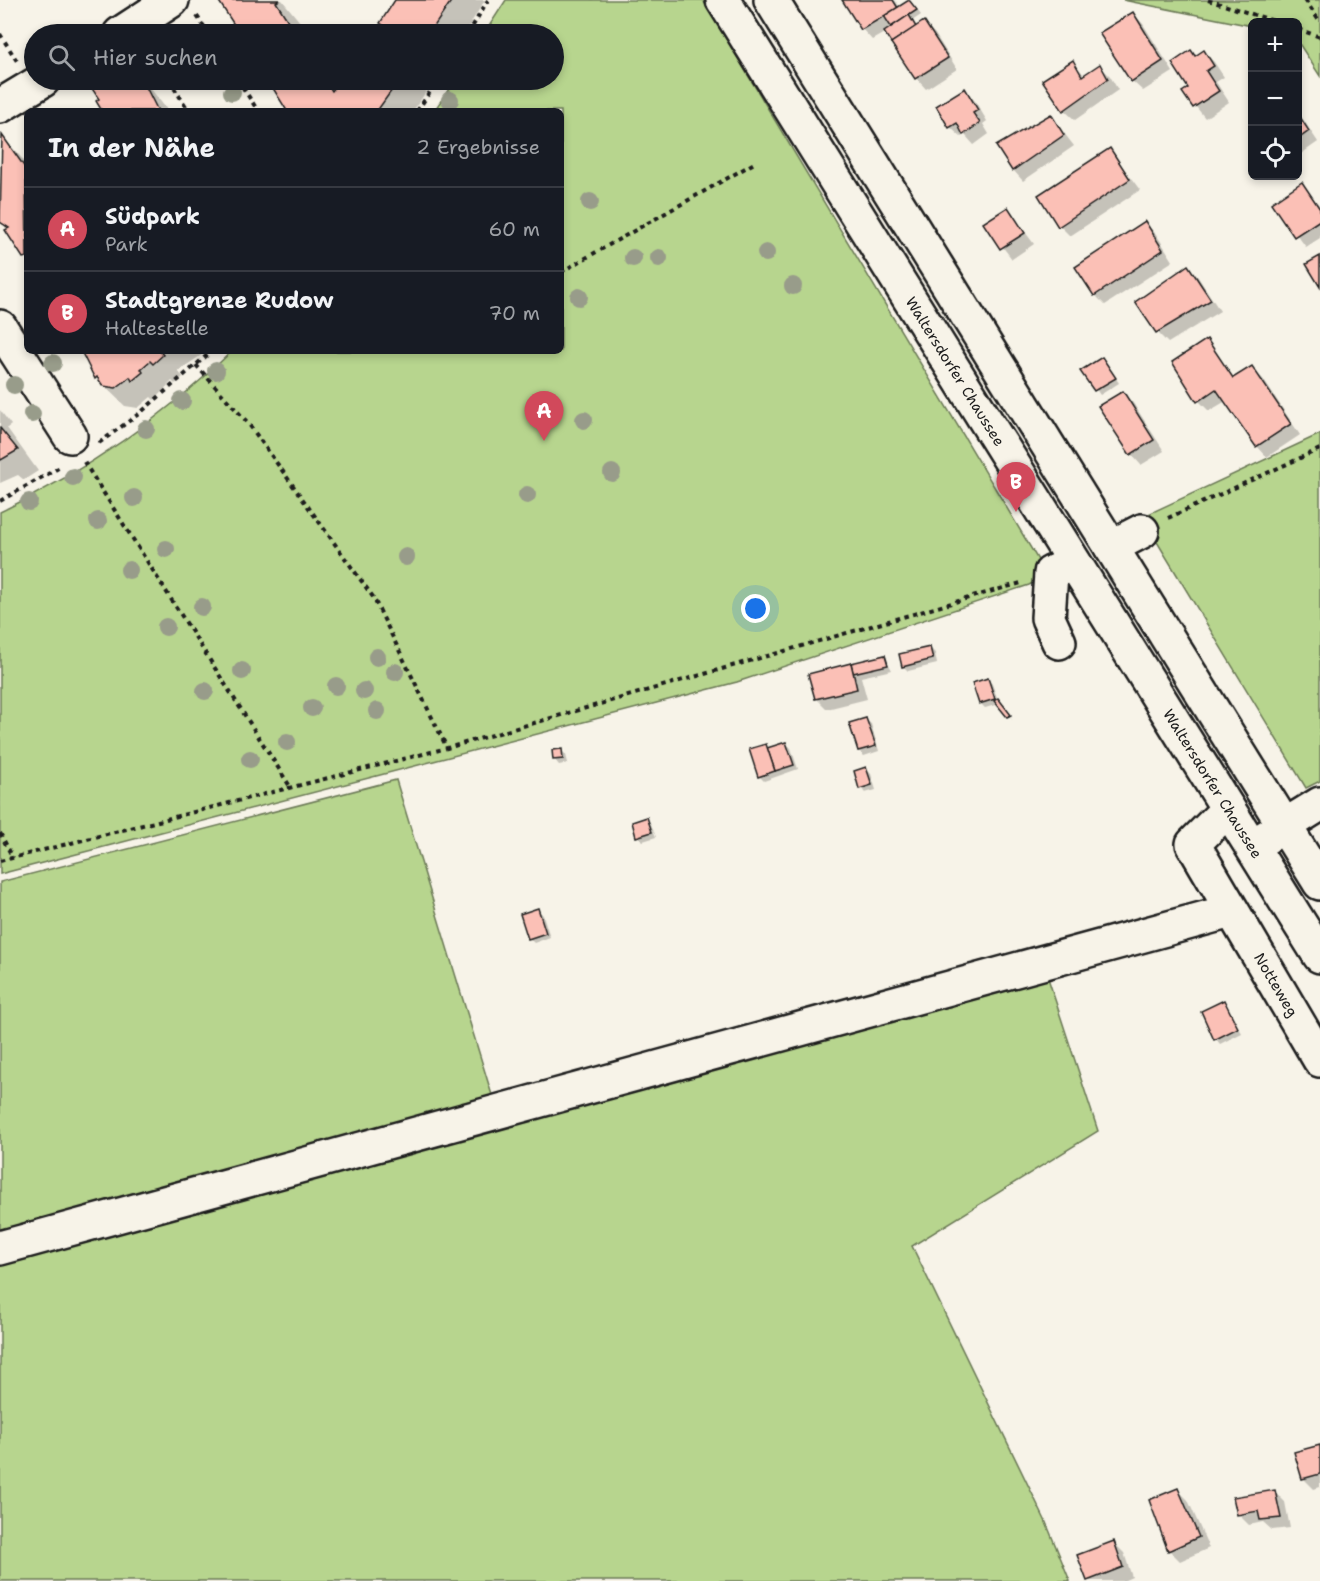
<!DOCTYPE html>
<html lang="de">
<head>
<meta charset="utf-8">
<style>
  :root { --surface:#171b24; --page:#20242c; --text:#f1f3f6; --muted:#9ea1a6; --line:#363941; --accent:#d1495b }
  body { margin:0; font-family:"Shantell Sans",sans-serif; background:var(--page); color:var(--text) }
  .controls { position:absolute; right:18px; top:18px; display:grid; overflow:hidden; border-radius:9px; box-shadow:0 3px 9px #0003 }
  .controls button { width:54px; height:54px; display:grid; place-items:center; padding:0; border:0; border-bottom:2px solid var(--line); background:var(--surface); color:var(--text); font:30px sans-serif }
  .you { position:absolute; left:756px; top:609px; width:21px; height:21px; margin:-15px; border:4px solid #fff; border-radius:50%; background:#1a73e8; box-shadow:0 0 0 9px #1a73e833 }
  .badge { display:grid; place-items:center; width:39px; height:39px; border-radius:50%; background:var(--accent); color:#fff; font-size:20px; font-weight:700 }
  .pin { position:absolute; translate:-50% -50px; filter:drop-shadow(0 2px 3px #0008) }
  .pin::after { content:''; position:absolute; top:32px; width:21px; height:18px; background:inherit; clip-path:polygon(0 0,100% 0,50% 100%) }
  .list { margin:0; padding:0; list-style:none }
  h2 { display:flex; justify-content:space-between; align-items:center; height:78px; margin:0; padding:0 24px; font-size:26px }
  h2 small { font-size:20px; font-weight:400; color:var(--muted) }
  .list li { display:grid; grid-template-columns:39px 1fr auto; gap:18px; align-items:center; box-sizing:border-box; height:84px; padding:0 24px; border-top:2px solid var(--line) }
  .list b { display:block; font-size:22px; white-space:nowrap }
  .list p { margin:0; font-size:20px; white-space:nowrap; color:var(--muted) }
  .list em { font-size:20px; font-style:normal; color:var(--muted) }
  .icon { flex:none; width:33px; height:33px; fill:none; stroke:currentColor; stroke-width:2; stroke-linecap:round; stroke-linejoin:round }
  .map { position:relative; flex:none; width:1320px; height:1581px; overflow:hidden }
  .search { position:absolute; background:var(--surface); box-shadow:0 3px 9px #0003; left:24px; top:24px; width:540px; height:66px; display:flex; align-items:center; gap:15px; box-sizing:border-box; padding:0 21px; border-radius:33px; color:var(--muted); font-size:22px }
  .panel { position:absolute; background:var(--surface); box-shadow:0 3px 9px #0003; left:24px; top:108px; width:540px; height:246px; border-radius:9px }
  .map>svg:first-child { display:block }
</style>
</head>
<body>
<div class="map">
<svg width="1320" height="1581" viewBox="0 0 1320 1581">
  <rect width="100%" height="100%" fill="#f7f3e8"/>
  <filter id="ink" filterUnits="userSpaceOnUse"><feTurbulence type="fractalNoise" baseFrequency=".0167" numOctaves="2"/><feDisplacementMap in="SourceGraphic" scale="12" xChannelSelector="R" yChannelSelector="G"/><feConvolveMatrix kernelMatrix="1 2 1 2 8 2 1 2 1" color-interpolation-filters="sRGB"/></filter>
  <g filter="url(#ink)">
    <!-- green -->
    <g fill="#b7d58e" stroke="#6a7855" stroke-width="1.5">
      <path d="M 506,0 L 703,0 L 1047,575 L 1029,585 L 737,682 L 0,874 L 0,512 C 84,472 166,416 232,351 L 561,351 L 561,111 L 434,111 L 455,80 L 554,80 L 554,34 L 484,34 Z"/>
      <polygon points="1123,0 1320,0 1320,76 1298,42 1298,22 1252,22 1252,26"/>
      <polygon points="1320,434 1320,781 1306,788 1142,517"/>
      <polygon points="396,780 495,1105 0,1236 0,882"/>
      <polygon points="1046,972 1098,1131 912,1246 1045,1520 1070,1581 0,1581 0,1264"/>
    </g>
    <!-- shadow -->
    <g fill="#0003">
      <polygon points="220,0 282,0 300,22 296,24 303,34 241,34"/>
      <polygon points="396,0 485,0 464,34 373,34 376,30 380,32"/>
      <polygon points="844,0 895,0 900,8 910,1 921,15 912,21 917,28 924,23 935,34 957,69 926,89 916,78 886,32 872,40 862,29"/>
      <polygon points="1133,13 1143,24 1173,72 1143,91 1132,81"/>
      <polygon points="1191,52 1196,57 1204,52 1214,62 1224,77 1216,82 1229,102 1205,118 1184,92 1190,88"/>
      <polygon points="1073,62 1085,76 1100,66 1110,76 1118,90 1075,120 1064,110"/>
      <polygon points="93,80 144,80 168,111 104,111 89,82"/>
      <polygon points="269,80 331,80 336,88 342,80 434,80 413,111 289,111"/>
      <polygon points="965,90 975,101 987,121 983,124 989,134 974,145 965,135 961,137 950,127"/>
      <polygon points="1298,112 1318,142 1298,156"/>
      <polygon points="1050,115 1074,146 1023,181 1013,170"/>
      <polygon points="2,136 27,164 27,260 0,219"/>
      <polygon points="1110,150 1140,190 1070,236 1060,226"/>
      <polygon points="1301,184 1320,206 1320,238 1306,247 1273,203"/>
      <polygon points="1008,209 1034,244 1012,259 985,224"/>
      <polygon points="1145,223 1156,234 1173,261 1105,305 1095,295"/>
      <polygon points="1188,267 1198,277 1220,311 1168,343 1157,332 1137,302"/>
      <polygon points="1207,341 1235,379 1252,368 1263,379 1300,435 1267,457 1257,446 1226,401 1209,411 1199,401"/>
      <polygon points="82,351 204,351 206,352 178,371 183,377 175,384 172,381 154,400 151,397 138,408 125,406 96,378"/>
      <polygon points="1106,363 1119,383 1100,395 1083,371"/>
      <polygon points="1123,393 1133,403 1164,451 1141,465 1131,454"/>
      <polygon points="0,410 11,425 7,428 38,471 24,480 18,475 0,483"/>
      <polygon points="930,648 935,653 937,664 908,671 903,666"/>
      <polygon points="884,656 892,670 861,677 867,699 827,709 816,698 810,675"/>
      <polygon points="988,679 992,684 998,700 1013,721 999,704 985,708 980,703"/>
      <polygon points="866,720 871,724 879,751 864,756 859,751 851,724"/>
      <polygon points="786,743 791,748 798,769 764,781 759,776 765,745 769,749"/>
      <polygon points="561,750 566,755 568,763 559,765 555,760"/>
      <polygon points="866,769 871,774 876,790 865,793 861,788"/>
      <polygon points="647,819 651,824 656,837 643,841 638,836"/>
      <polygon points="538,910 543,915 550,937 534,943 529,938"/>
      <polygon points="1224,1002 1242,1033 1220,1044 1216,1039"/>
      <polygon points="1320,1446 1320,1487 1314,1489 1303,1478"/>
      <polygon points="1178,1490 1188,1500 1209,1548 1180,1561 1169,1550"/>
      <polygon points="1275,1492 1285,1502 1290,1528 1272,1530 1263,1522 1249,1525 1238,1514"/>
      <polygon points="1114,1543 1124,1553 1132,1577 1123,1581 1090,1581"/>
    </g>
    <!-- building -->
    <g fill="#fbc0b6" stroke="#1c1c1c" stroke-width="1.5">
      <polygon points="218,0 280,0 276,2 290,24 287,27 296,34 240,34"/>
      <polygon points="395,0 452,0 429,34 372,34 383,25 380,23"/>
      <polygon points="842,0 893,0 898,8 861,30"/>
      <polygon points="909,0 917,10 891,27 884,16"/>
      <polygon points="1133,12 1163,61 1131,82 1099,33"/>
      <polygon points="909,15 916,27 891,43 884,32"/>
      <polygon points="924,21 948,58 915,79 891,43"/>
      <polygon points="1191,50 1195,56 1204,50 1214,66 1206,71 1219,91 1193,108 1182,92 1188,88 1172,63"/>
      <polygon points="1073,60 1082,76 1100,64 1108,79 1063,111 1042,80"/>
      <polygon points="90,80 139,80 143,86 145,85 158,111 102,111 96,101 99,99 87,81"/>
      <polygon points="268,80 325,80 332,91 340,80 399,80 377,111 287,111"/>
      <polygon points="965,88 978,110 973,113 980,123 963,135 957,123 949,128 936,106"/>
      <polygon points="1051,114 1064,135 1012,171 996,146"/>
      <polygon points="1298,114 1309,131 1298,139"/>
      <polygon points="2,135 26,169 27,257 23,258 5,230 9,228 0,222"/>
      <polygon points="1110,148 1130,179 1058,227 1038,195"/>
      <polygon points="1302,182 1320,209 1320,220 1294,237 1271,203"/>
      <polygon points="1008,207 1025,233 1000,249 983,223"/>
      <polygon points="1145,221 1163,250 1094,296 1075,267"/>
      <polygon points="1320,256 1320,287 1306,264"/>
      <polygon points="1188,265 1211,300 1156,333 1135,302"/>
      <polygon points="1207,339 1233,378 1252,366 1291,424 1256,447 1216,389 1197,402 1172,362"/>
      <polygon points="81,351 160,351 163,355 153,364 150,361 141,369 143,372 132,381 130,377 116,388 103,386 97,377 95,379"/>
      <polygon points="1102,357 1116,378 1094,391 1080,371"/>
      <polygon points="1123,391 1154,440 1130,455 1098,406"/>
      <polygon points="0,428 18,450 1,460 0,458"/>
      <polygon points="930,647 933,659 902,667 899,654"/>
      <polygon points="885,655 888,665 853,673 851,663"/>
      <polygon points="851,663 857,689 815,699 808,674"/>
      <polygon points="988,678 995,699 979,704 972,683"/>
      <polygon points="998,698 1011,715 1007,717 994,701"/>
      <polygon points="866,718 876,746 858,751 849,723"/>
      <polygon points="786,742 794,765 775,771 767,748"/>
      <polygon points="766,744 775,771 758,777 749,749"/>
      <polygon points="562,749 563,759 553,760 552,750"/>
      <polygon points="866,767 872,785 859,789 854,771"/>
      <polygon points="647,817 652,832 636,837 632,822"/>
      <polygon points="538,908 546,933 528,939 520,914"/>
      <polygon points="1224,1000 1238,1028 1214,1040 1201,1011"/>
      <polygon points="1320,1445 1320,1474 1302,1479 1294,1452"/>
      <polygon points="1178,1488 1199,1537 1168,1551 1149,1500"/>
      <polygon points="1275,1490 1281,1518 1260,1520 1258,1511 1237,1515 1233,1497"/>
      <polygon points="1114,1541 1123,1567 1087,1581 1077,1555"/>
    </g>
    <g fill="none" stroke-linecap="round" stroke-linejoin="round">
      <!-- minor casing -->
      <g stroke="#1c1c1c" stroke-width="38">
        <g id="minor">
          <polyline points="120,34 172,0"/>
          <polyline points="0,106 43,80"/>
          <polyline points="0,327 70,436"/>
          <polyline points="1111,547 1142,531"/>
          <polyline points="1059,642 1048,618 1051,573 1074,563"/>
          <path id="s1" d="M 1228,809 L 1193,844 L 1320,1060"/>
          <polyline points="1252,846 1320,804"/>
          <polyline points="0,1248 1231,911"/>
        </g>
      </g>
      <!-- major casing -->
      <g stroke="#1c1c1c" stroke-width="38">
        <g id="major">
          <path id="s2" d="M 723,0 L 1320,956"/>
          <polyline points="771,0 1320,883"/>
        </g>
      </g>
      <!-- path -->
      <g stroke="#1c1c1c" stroke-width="4" stroke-dasharray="4.5 4.5" stroke-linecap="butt">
        <polyline points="1208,0 1277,22"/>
        <polyline points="1305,0 1320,22"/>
        <polyline points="197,16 209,34"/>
        <polyline points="1298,29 1320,37"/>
        <polyline points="0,34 17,61"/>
        <polyline points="468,34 488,0"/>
        <polyline points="169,80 189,111"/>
        <polyline points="238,80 258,111"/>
        <polyline points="417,111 438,80"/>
        <polyline points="561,272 756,162"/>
        <polyline points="196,365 248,423 373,597 447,748"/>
        <polyline points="99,443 140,413 212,351"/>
        <polyline points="84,462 291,788"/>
        <polyline points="0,501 62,466"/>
        <polyline points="1168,518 1320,449"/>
        <polyline points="0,833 13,858"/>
        <polyline points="0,861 447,748 1021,583"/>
      </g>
      <!-- minor -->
      <use href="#minor" stroke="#f7f3e8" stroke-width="33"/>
      <!-- major -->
      <use href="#major" stroke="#f7f3e8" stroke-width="33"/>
    </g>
    <!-- trees -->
    <g fill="#989c8a">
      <circle cx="232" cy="92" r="9"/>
      <circle cx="450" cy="100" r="9"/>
      <circle cx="590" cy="202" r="9"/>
      <circle cx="766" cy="253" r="9"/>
      <circle cx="633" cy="258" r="9"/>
      <circle cx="659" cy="258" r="9"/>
      <circle cx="793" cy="286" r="9"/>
      <circle cx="579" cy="297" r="9"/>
      <circle cx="53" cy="363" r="9"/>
      <circle cx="216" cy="371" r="9"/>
      <circle cx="14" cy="385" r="9"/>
      <circle cx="182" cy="401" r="9"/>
      <circle cx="32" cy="414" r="9"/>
      <circle cx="584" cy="420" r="9"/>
      <circle cx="146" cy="429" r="9"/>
      <circle cx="612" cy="473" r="9"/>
      <circle cx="73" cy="477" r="9"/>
      <circle cx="527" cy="495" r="9"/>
      <circle cx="134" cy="498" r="9"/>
      <circle cx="29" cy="502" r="9"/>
      <circle cx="98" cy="521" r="9"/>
      <circle cx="166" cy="549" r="9"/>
      <circle cx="406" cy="557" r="9"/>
      <circle cx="129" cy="570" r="9"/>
      <circle cx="202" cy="607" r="9"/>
      <circle cx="166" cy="627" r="9"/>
      <circle cx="377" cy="657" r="9"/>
      <circle cx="242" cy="671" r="9"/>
      <circle cx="395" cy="672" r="9"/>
      <circle cx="336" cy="686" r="9"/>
      <circle cx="205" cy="691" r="9"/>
      <circle cx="364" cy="691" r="9"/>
      <circle cx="312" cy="708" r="9"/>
      <circle cx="377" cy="711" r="9"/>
      <circle cx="287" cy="742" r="9"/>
      <circle cx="250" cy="759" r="9"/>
    </g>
  </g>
  <g text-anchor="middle" stroke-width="4.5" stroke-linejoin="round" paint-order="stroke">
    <!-- street labels -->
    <g font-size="15" fill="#1c1c1c" stroke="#f7f3e8">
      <text dy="5" stroke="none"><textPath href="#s2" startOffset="438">Waltersdorfer Chaussee</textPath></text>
      <text dy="5" stroke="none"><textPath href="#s2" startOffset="924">Waltersdorfer Chaussee</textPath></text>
      <text dy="5" stroke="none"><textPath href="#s1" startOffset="213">Notteweg</textPath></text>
    </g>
  </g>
</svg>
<div class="controls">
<button>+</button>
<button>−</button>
<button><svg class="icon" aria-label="locate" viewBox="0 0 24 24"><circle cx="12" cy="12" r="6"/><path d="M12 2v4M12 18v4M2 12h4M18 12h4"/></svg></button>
</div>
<div class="you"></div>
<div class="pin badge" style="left:544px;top:441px">A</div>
<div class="pin badge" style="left:1016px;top:512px">B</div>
<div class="search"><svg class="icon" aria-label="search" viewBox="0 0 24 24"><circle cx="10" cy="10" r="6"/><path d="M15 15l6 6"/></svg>Hier suchen</div>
<section class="panel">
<h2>In der Nähe<small>2 Ergebnisse</small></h2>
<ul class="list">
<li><span class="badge">A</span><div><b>Südpark</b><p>Park</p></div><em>60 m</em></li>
<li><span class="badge">B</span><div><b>Stadtgrenze Rudow</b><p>Haltestelle</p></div><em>70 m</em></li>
</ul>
</section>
</div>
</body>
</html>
